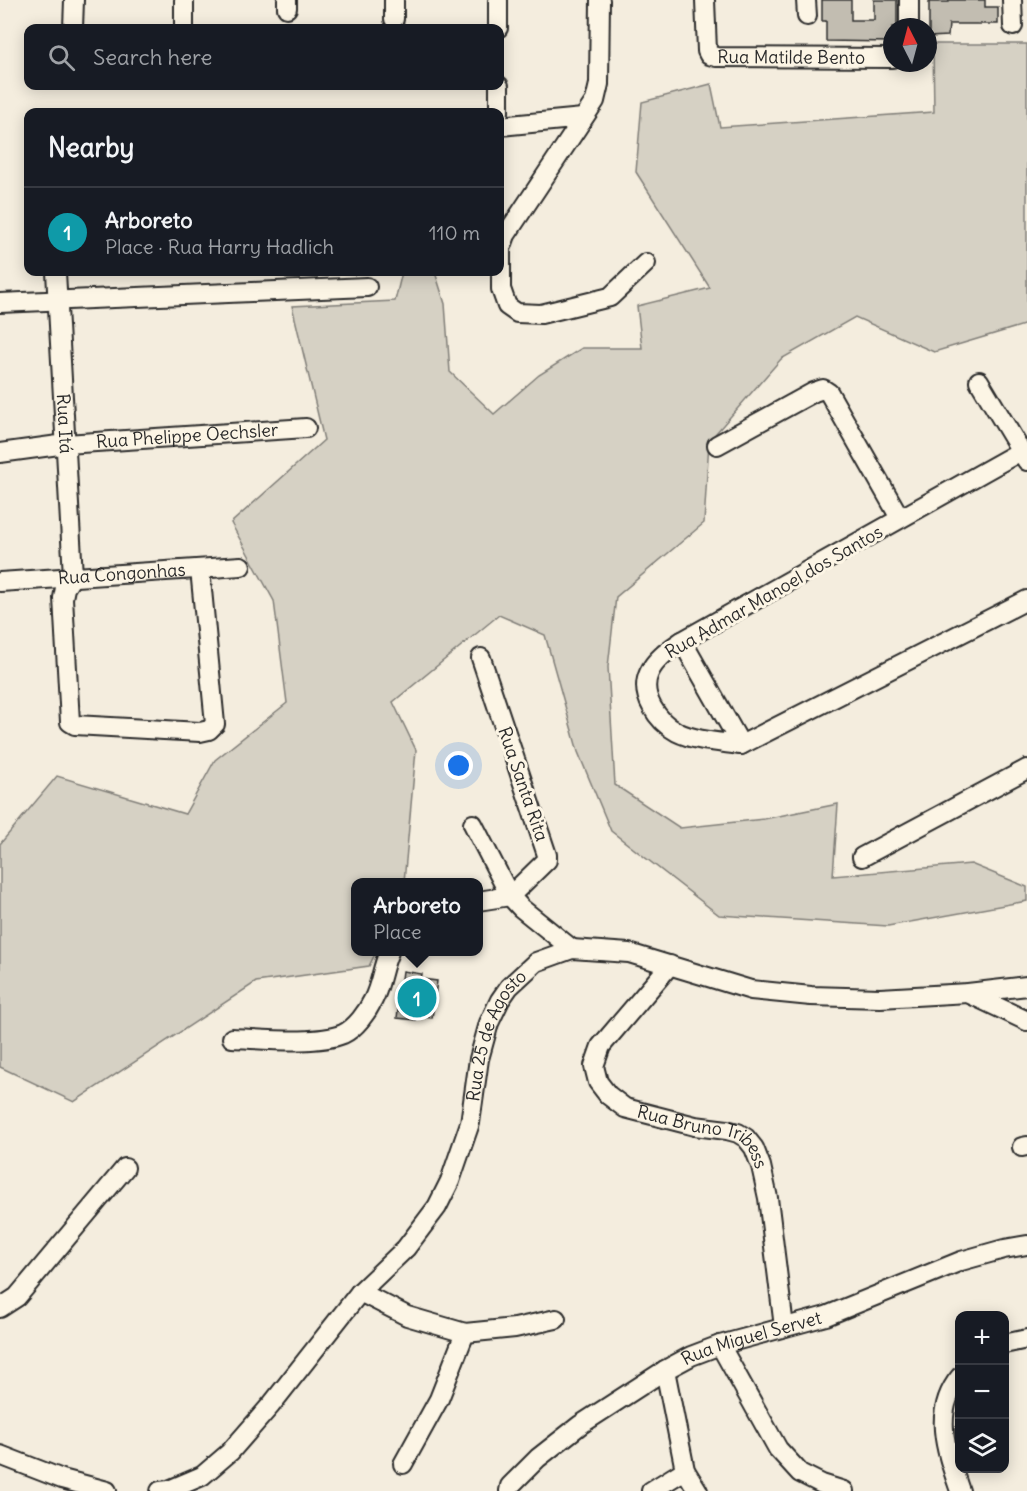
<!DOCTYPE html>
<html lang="en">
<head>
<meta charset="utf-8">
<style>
  :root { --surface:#171b24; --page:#242831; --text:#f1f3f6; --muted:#9ea1a6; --line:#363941; --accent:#d93025 }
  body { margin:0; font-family:Delius,sans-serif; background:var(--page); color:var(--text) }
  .controls { position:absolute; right:18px; bottom:18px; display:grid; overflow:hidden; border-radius:12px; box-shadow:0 3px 15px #0003 }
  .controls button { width:54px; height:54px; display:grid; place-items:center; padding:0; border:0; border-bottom:2px solid var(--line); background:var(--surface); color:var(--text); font:30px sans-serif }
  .compass { position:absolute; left:883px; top:18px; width:54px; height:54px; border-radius:50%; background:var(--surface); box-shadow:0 3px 15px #0003; rotate:354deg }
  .you { position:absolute; left:459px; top:766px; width:21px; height:21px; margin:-15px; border:4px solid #fff; border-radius:50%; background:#1a73e8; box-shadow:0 0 0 9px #1a73e833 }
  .badge { display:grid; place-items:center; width:39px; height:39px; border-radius:50%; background:var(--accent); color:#fff; font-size:20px; font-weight:700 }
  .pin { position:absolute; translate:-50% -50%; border:3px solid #fff; box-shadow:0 2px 6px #0006 }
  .popup { position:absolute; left:351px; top:878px; width:132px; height:78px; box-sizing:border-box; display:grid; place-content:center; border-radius:12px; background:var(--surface); filter:drop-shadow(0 2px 4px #0005); font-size:20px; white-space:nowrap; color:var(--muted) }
  .popup b { font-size:22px; color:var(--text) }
  .popup::after { content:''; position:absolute; left:50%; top:100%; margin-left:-12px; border:12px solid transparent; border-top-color:var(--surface) }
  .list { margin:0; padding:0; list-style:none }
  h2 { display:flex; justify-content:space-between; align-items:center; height:78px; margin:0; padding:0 24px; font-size:26px }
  h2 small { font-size:20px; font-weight:400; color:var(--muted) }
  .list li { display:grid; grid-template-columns:39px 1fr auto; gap:18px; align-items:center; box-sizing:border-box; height:90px; padding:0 24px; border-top:2px solid var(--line) }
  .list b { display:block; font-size:22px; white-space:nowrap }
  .list p { margin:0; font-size:20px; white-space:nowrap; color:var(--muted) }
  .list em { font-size:20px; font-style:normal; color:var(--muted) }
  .icon { flex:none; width:33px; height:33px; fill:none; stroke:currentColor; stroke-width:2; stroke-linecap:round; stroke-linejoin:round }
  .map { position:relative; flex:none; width:1027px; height:1491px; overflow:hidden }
  .search { position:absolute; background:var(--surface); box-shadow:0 3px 15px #0003; left:24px; top:24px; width:480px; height:66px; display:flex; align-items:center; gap:15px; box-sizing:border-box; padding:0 21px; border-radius:12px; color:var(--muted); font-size:22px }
  .panel { position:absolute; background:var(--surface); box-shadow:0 3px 15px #0003; left:24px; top:108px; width:480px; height:168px; border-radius:12px }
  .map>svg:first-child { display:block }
</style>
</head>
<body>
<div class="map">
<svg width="1027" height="1491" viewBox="0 0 1027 1491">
  <rect width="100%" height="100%" fill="#f4edde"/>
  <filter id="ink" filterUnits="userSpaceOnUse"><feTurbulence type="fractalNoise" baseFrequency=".0167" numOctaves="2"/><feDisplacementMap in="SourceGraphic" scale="12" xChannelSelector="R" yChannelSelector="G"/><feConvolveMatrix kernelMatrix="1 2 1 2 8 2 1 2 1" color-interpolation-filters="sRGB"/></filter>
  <g filter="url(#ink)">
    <!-- green -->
    <polygon fill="#d6d1c4" stroke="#807e78" stroke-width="1.5" points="933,44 1027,44 1027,324 934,352 855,317 781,359 709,441 704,523 616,597 608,667 615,785 680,828 764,819 838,804 833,876 971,864 1027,887 1027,901 888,926 719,915 611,831 578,752 545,635 499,615 393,702 416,750 404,882 356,882 356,952 376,952 369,966 256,982 74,1102 0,1067 0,844 57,776 185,814 215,760 287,703 274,601 231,523 324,440 292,306 395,301 402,272 435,272 445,304 450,372 494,414 539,375 582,348 642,348 637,306 710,288 636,172 642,102 711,84 720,127 934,112"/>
    <!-- building -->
    <g fill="#c2bdb1" stroke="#2b2b2b" stroke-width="1.5">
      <polygon points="822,0 851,0 851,20 874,20 874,0 897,0 897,27 892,27 892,42 826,41 826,21 822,21"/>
      <polygon points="949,0 985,0 985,7 998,7 998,24 949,24 948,36 929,37 929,2 949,2"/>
      <polygon points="403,971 422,974 421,979 437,981 432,1018 416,1016 416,1020 397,1018"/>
    </g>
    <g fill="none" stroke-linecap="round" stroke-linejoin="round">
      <!-- minor casing -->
      <g stroke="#2b2b2b" stroke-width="22">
        <g id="minor">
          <polyline points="184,0 184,28"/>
          <polyline points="287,0 287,8"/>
          <polyline points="394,0 394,19"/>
          <polyline points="498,0 498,28"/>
          <polyline points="600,0 599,84 595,101 506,235 501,249 501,289 507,306 517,313 541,314 610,297 646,263"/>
          <path id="s1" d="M 705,0 L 707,51 L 709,55 L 716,57 L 892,58"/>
          <polyline points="806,0 807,16"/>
          <polyline points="909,0 909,27"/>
          <polyline points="1012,0 1013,26"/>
          <polyline points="73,28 74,0"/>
          <polyline points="499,86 499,112"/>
          <polyline points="500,126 583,118"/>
          <path id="s2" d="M 56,272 L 73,576 L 65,588 L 63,598 L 70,722 L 75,725 L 200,732 L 209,730 L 215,724 L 200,569"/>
          <polyline points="0,303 367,287"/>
          <polyline points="979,381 1027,461"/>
          <polyline points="717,445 814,392 823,389 829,393 900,518"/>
          <path d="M 1021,451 L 682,641 C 669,650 655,659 649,673 C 639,695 658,722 677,732 C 695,741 720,742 741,745 L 1027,600"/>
          <path id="s3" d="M 0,453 L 66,444 L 306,428"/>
          <path id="s4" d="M 0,582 L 241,566"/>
          <polyline points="682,641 741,745"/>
          <polyline points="473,824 510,896 521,908 572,949"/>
          <polyline points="862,857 1027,769"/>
          <polyline points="478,901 510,896 547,860 547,855 481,658"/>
          <path id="s5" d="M 670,965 L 601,1046 L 594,1066 L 598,1082 L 608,1095 L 625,1108 L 695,1126 L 727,1130 L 738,1133 L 746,1138 L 754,1148 L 761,1166 L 768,1198 L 784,1327"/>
          <polyline points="968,993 1027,1021"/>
          <path d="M 232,1038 C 262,1039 316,1045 343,1034 C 356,1028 367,1012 373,1000 C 381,985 382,967 389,952"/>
          <polyline points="1022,1147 1027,1146"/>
          <polyline points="360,1292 407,1316 465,1333 515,1328 556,1319"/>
          <polyline points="0,1308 17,1297 125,1168"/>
          <polyline points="1004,1344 1027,1339"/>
          <polyline points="720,1345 778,1449 800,1473 822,1484 844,1491"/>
          <polyline points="665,1370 685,1470 698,1491"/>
          <path d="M 960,1377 C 931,1412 947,1453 960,1491"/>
          <polyline points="0,1455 62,1479 107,1491"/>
          <polyline points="403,1464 439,1399 465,1333"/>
          <path id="s6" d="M 160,1491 L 169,1490 L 202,1476 L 230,1452 L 271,1405 L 360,1292 L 406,1248 L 437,1207 L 450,1181 L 470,1123 L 479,1059 L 489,1023 L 500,1000 L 509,987 L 536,962 L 572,949 L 629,953 L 751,990 L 811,996 L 880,998 L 968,993 L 1027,986"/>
          <path id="s7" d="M 509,1491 L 510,1486 L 538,1458 L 580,1425 L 665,1370 L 691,1356 L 720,1345 L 826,1316 L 961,1261 L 1004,1249 L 1027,1245"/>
          <polyline points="651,1491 685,1470"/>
        </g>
      </g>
      <!-- minor -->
      <use href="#minor" stroke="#fcf5e5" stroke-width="18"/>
    </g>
  </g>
  <g text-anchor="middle" stroke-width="6" stroke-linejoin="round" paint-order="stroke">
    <!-- street labels -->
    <g font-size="18" fill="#2b2b2b" stroke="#fcf5e5">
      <text dy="6" stroke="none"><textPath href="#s1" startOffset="138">Rua Matilde Bento</textPath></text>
      <text dy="6" stroke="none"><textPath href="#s2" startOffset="152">Rua Itá</textPath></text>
      <text dy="6" stroke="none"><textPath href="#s3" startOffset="188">Rua Phelippe Oechsler</textPath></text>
      <text dy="6" stroke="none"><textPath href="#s4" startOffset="122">Rua Congonhas</textPath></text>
      <text transform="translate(774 592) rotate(-30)" y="6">Rua Admar Manoel dos Santos</text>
      <text transform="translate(523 784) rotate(71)" y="6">Rua Santa Rita</text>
      <text dy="6" stroke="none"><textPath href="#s6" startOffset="586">Rua 25 de Agosto</textPath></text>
      <text dy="6" stroke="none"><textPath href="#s5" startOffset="268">Rua Bruno Tribess</textPath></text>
      <text dy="6" stroke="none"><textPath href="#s7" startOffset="292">Rua Miguel Servet</textPath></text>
    </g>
  </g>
</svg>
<div class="controls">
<button>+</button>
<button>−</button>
<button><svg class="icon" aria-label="layers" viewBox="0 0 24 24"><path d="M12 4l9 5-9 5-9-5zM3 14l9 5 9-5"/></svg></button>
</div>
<svg class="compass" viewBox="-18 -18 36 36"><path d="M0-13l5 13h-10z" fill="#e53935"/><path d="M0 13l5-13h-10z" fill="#9ea1a6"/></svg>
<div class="you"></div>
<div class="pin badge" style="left:417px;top:998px;background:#0f9aa8">1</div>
<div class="popup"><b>Arboreto</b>Place</div>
<div class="search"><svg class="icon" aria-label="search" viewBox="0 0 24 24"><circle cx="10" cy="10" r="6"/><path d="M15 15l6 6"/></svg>Search here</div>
<section class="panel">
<h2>Nearby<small></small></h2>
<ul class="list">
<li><span class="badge" style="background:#0f9aa8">1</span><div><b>Arboreto</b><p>Place · Rua Harry Hadlich</p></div><em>110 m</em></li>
</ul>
</section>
</div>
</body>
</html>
